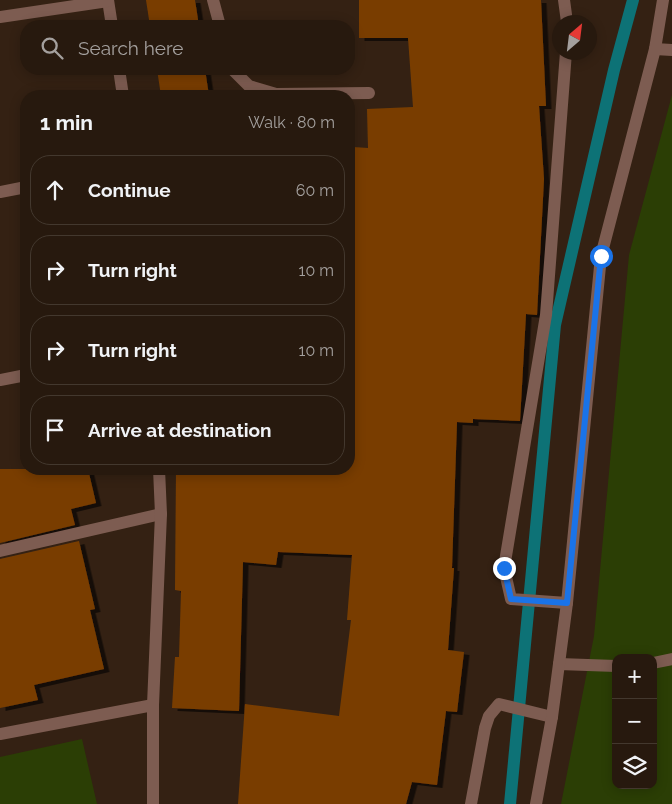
<!DOCTYPE html>
<html lang="en">
<head>
<meta charset="utf-8">
<style>
  :root { --surface:#27190e; --page:#2f2217; --text:#f1f3f6; --muted:#a4a09e; --line:#43382e }
  body { margin:0; font-family:Raleway,sans-serif; background:var(--page); color:var(--text) }
  .controls { position:absolute; right:15px; bottom:15px; display:grid; overflow:hidden; border-radius:10px; box-shadow:0 2px 12px #0003 }
  .controls button { width:45px; height:45px; display:grid; place-items:center; padding:0; border:0; border-bottom:1px solid var(--line); background:var(--surface); color:var(--text); font:25px sans-serif }
  .compass { position:absolute; left:552px; top:15px; width:45px; height:45px; border-radius:50%; background:var(--surface); box-shadow:0 2px 12px #0003; rotate:28deg }
  .stop { position:absolute; width:15px; height:15px; margin:-11px; border:4px solid #1a73e8; border-radius:50%; background:#fff }
  .stop.end { background:#1a73e8; border-color:#fff; box-shadow:0 1px 5px #0008 }
  .list { margin:0; padding:0; list-style:none }
  h2 { display:flex; justify-content:space-between; align-items:center; height:65px; margin:0; padding:0 20px; font-size:21px }
  h2 small { font-size:16px; font-weight:400; color:var(--muted) }
  .list li { display:grid; grid-template-columns:32px 1fr auto; gap:15px; align-items:center; box-sizing:border-box; height:70px; margin:0 10px 10px; padding:0 10px; border:1px solid var(--line); border-radius:20px }
  .list b { display:block; font-size:19px; white-space:nowrap }
  .list em { font-size:16px; font-style:normal; color:var(--muted) }
  .icon { flex:none; width:28px; height:28px; fill:none; stroke:currentColor; stroke-width:2; stroke-linecap:round; stroke-linejoin:round }
  .map { position:relative; flex:none; width:672px; height:804px; overflow:hidden }
  .search { position:absolute; background:var(--surface); box-shadow:0 2px 12px #0003; left:20px; top:20px; width:335px; height:55px; display:flex; align-items:center; gap:12px; box-sizing:border-box; padding:0 18px; border-radius:20px; color:var(--muted); font-size:19px }
  .panel { position:absolute; background:var(--surface); box-shadow:0 2px 12px #0003; left:20px; top:90px; width:335px; height:385px; border-radius:20px }
  .map>svg:first-child { display:block }
</style>
</head>
<body>
<div class="map">
<svg width="672" height="804" viewBox="0 0 672 804">
  <defs>
    <filter id="shadow"><feDropShadow dx="5.5" dy="3" stdDeviation="0" flood-color="#0009"/></filter>
  </defs>
  <rect width="100%" height="100%" fill="#342113"/>
  <!-- green -->
  <g fill="#2b3e05" fill-rule="evenodd">
    <path d="M 672,95 L 672,804 L 561,804 L 594,636 L 629,255 ZM 616,658 L 653,658 L 653,785 L 616,785 Z"/>
    <polygon points="82,739 97,804 0,804 0,757"/>
  </g>
  <g fill="none" stroke-linecap="round" stroke-linejoin="round">
    <!-- stream -->
    <polyline stroke="#0d7276" stroke-width="12" points="510,804 555,325 614,70 633,0"/>
  </g>
  <!-- building -->
  <g fill="#793e01" filter="url(#shadow)">
    <polygon points="146,0 195,0 199,26 150,26"/>
    <polygon points="359,0 541,0 546,106 539,106 544,179 537,315 526,314 520,421 473,419 473,423 457,422 452,568 454,568 448,650 464,652 457,712 446,711 437,785 412,782 406,804 238,804 245,704 339,716 351,620 347,620 352,555 278,552 276,565 243,562 239,711 172,708 175,657 179,657 181,591 175,590 176,469 349,469 349,195 351,195 353,147 368,148 367,109 413,107 408,38 359,38"/>
    <polygon points="157,69 205,69 209,96 161,96"/>
    <polygon points="0,469 88,469 96,503 71,509 75,525 0,543"/>
    <polygon points="79,541 95,609 90,610 104,669 34,685 38,700 0,708 0,559"/>
  </g>
  <g fill="none" stroke-linecap="round" stroke-linejoin="round">
    <!-- minor -->
    <g stroke="#7d5c51" stroke-width="12">
      <polyline points="108,0 112,26"/>
      <polyline points="213,0 220,26"/>
      <polyline points="564,0 567,22"/>
      <polyline points="0,17 108,1"/>
      <polyline points="655,49 672,50"/>
      <polyline points="566,52 546,315 504,568 511,599 567,603"/>
      <polyline points="119,69 123,96"/>
      <polyline points="232,69 249,86 276,94 369,93"/>
      <polyline points="0,192 26,187"/>
      <polyline points="0,380 26,375"/>
      <polyline points="0,551 161,514"/>
      <polyline points="653,663 672,659"/>
      <polyline points="559,664 616,666"/>
      <polyline points="0,734 153,705"/>
      <polyline points="153,804 153,705 161,514 159,469"/>
      <polyline points="471,804 485,728 489,716 499,704 552,717"/>
      <polyline points="536,804 552,717 567,603 601,256 655,49 663,0"/>
    </g>
  </g>
  <g fill="none" stroke-linecap="round" stroke-linejoin="round">
    <!-- route -->
    <polyline stroke="#1a73e8" stroke-width="6" points="504,568 511,599 567,603 601,256"/>
  </g>
</svg>
<div class="controls">
<button>+</button>
<button>−</button>
<button><svg class="icon" aria-label="layers" viewBox="0 0 24 24"><path d="M12 4l9 5-9 5-9-5zM3 14l9 5 9-5"/></svg></button>
</div>
<svg class="compass" viewBox="-18 -18 36 36"><path d="M0-13l5 13h-10z" fill="#e53935"/><path d="M0 13l5-13h-10z" fill="#a4a09e"/></svg>
<div class="stop" style="left:601px;top:256px"></div>
<div class="stop end" style="left:504px;top:568px"></div>
<div class="search"><svg class="icon" aria-label="search" viewBox="0 0 24 24"><circle cx="10" cy="10" r="6"/><path d="M15 15l6 6"/></svg>Search here</div>
<section class="panel">
<h2>1 min<small>Walk · 80 m</small></h2>
<ul class="list">
<li><svg class="icon" aria-label="ahead" viewBox="0 0 24 24"><path d="M12 20V5M6 11l6-6 6 6"/></svg><div><b>Continue</b></div><em>60 m</em></li>
<li><svg class="icon" aria-label="right" viewBox="0 0 24 24"><path d="M7 20v-9h11M14 6l5 5-5 5"/></svg><div><b>Turn right</b></div><em>10 m</em></li>
<li><svg class="icon" aria-label="right" viewBox="0 0 24 24"><path d="M7 20v-9h11M14 6l5 5-5 5"/></svg><div><b>Turn right</b></div><em>10 m</em></li>
<li><svg class="icon" aria-label="arrive" viewBox="0 0 24 24"><path d="M6 21V4h12l-3 4 3 4H6"/></svg><div><b>Arrive at destination</b></div></li>
</ul>
</section>
</div>
</body>
</html>
